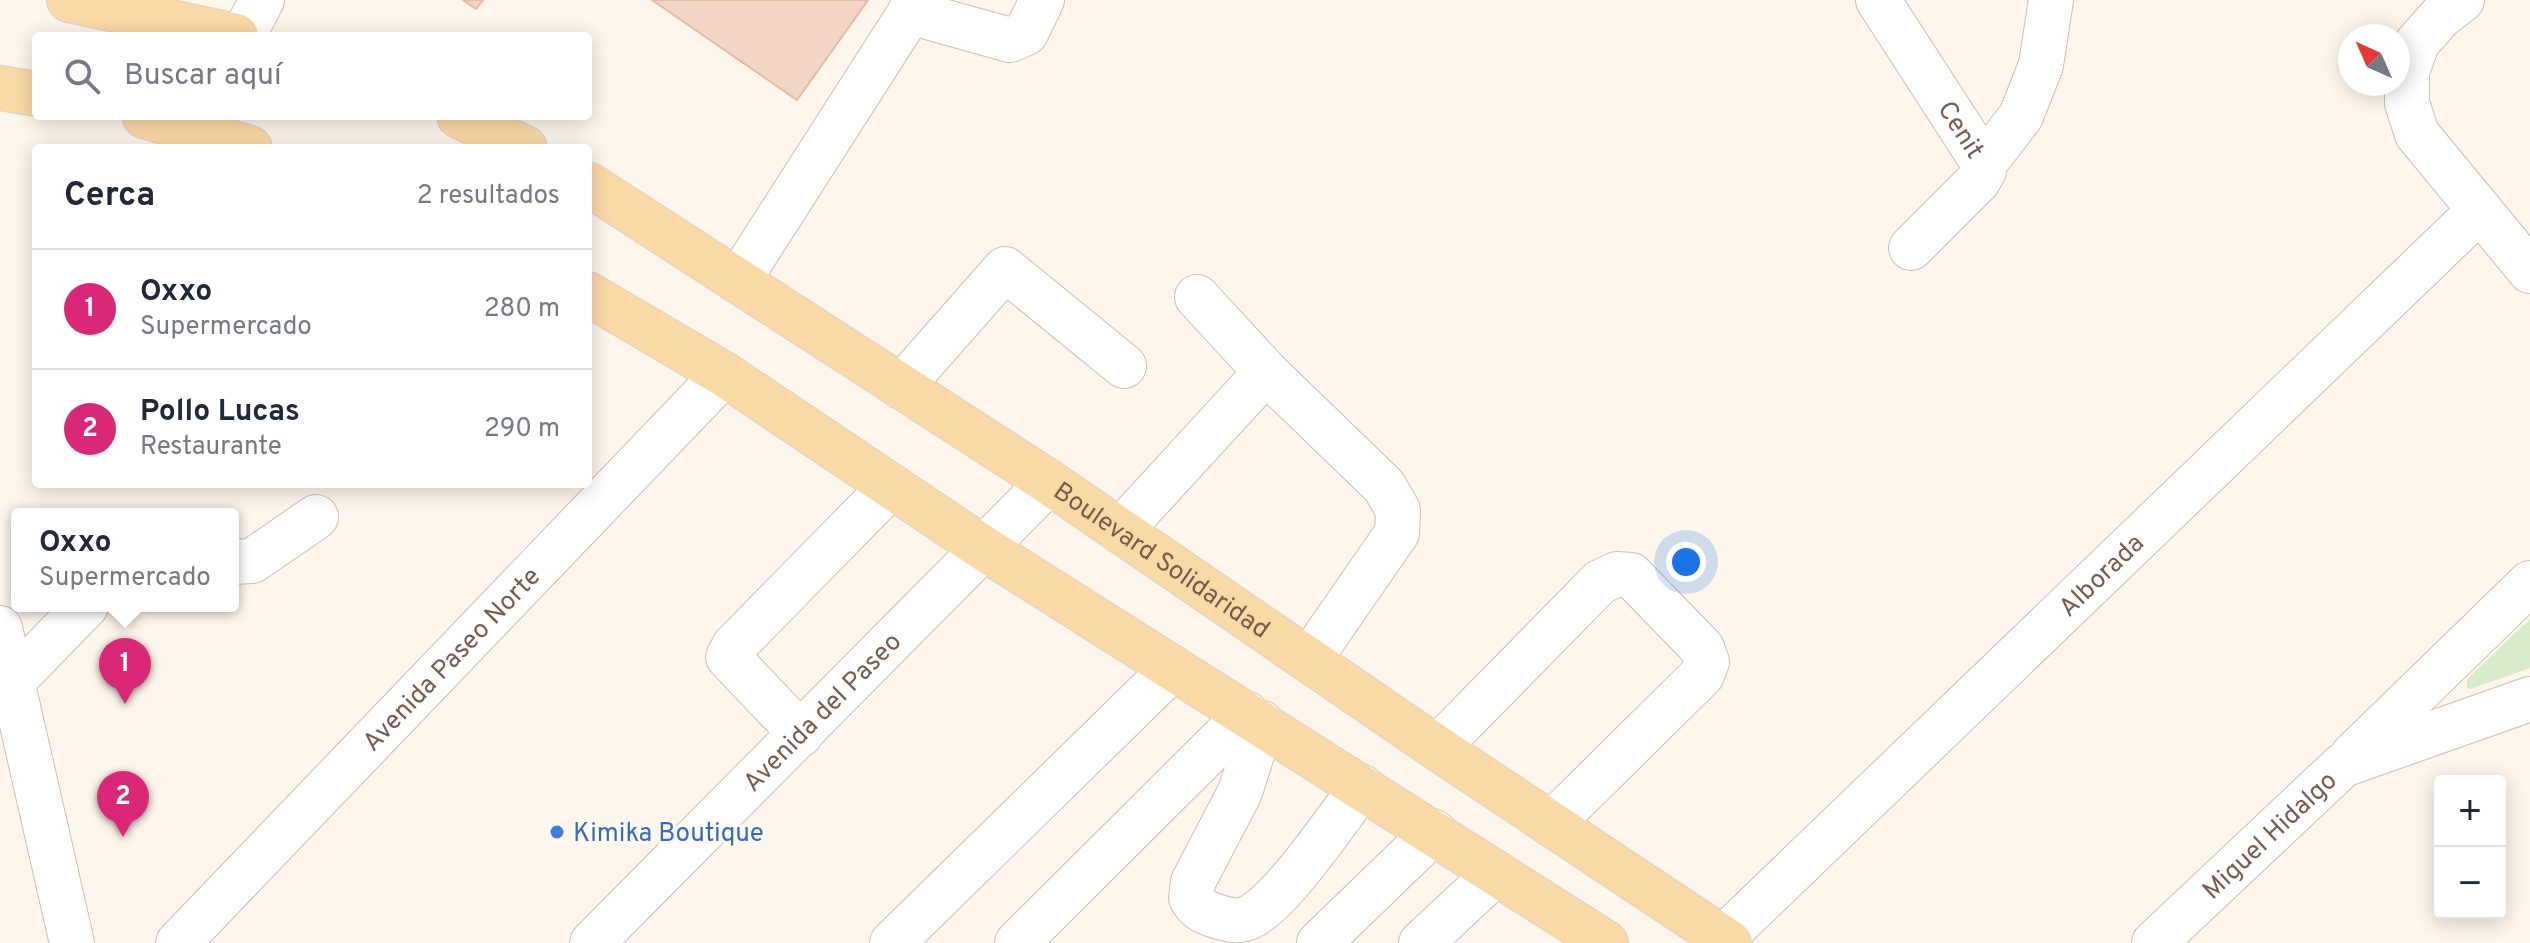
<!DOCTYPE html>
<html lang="es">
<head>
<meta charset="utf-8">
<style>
  :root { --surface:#fff; --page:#f2f2f3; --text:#1f2937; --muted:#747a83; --line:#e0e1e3; --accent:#db2777 }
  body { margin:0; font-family:Overpass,sans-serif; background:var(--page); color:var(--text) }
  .controls { position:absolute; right:24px; bottom:24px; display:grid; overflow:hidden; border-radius:8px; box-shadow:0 4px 20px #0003 }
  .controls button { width:72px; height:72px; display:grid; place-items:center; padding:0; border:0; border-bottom:2px solid var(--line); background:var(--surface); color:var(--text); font:40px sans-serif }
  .compass { position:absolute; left:2338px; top:24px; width:72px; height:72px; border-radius:50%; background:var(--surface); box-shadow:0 4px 20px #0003; rotate:315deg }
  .you { position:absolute; left:1686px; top:562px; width:28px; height:28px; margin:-20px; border:6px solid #fff; border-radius:50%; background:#1a73e8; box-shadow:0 0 0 12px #1a73e833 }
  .badge { display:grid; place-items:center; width:52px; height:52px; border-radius:50%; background:var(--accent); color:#fff; font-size:26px; font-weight:700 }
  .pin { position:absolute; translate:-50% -66px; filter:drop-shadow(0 2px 4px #0008) }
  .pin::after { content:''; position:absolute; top:42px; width:28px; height:24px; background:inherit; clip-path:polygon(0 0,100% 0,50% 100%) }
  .popup { position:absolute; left:11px; top:508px; width:228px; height:104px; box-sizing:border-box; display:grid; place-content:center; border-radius:8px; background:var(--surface); filter:drop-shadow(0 2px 6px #0005); font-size:26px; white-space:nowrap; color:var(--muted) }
  .popup b { font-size:30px; color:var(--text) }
  .popup::after { content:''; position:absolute; left:50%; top:100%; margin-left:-16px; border:16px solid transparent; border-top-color:var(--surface) }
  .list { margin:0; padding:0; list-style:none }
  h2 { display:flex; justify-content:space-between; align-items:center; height:104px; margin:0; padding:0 32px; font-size:34px }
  h2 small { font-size:26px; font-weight:400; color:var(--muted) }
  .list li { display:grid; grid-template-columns:52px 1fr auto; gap:24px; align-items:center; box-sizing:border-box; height:120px; padding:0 32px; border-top:2px solid var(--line) }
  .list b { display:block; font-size:30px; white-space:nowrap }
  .list p { margin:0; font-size:26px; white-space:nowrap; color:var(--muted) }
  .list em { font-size:26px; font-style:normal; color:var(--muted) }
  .icon { flex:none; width:44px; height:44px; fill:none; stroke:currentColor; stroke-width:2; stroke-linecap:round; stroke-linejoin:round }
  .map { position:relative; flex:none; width:2530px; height:943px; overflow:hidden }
  .search { position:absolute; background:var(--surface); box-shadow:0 4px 20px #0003; left:32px; top:32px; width:560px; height:88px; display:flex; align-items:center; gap:20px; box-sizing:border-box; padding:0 28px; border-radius:8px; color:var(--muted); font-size:30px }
  .panel { position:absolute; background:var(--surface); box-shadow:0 4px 20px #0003; left:32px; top:144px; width:560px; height:344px; border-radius:8px }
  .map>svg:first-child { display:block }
</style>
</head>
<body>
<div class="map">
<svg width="2530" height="943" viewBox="0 0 2530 943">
  <rect width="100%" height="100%" fill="#fdf6ec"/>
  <!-- green -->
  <polygon fill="#d8ecc9" points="2530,619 2530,668 2470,689 2467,687 2467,679"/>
  <!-- building -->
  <g fill="#f3d5c3" stroke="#e6bba3" stroke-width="2">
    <polygon points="463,0 483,0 476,9"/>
    <polygon points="652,0 868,0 797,100"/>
  </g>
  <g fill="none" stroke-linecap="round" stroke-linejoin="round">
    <!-- minor casing -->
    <g stroke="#d1beb0" stroke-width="46">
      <g id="minor">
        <path id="s1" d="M 1878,0 L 1984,164 L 1984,171 L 1978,181 L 1911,248"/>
        <polyline points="2462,0 2441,16 2417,43 2407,72 2407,103 2417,134 2530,271"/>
        <polyline points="910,12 1010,40 1026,33 1042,0"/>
        <polyline points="243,36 262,0"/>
        <polyline points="1984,164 2021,116 2041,65 2051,0"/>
        <polyline points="738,281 918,0"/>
        <polyline points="1197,297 1266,372 1384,486 1398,510 1397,533 1309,660"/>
        <polyline points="901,387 1005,269 1124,366"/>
        <polyline points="1120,531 1266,372"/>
        <polyline points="233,562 252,561 316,517"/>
        <polyline points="0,628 72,943"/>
        <polyline points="12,682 86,606"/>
        <path d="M 1262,723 L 1240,792 L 1193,882 L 1191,898 C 1197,909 1204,912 1216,916 C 1228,920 1240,923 1252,916 C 1286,896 1336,820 1362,787"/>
        <polyline points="801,734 728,657 734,646 891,486"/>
        <polyline points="1437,748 1600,582 1617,574 1631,575 1702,648 1707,662 1702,675 1551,824"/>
        <polyline points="2353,755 2530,583"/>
        <path id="s2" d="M 1723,938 L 2480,210"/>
        <path id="s3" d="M 178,943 L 724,374"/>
        <path id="s4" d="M 592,943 L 1049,482"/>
        <polyline points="892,943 1173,668"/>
        <polyline points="1017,943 1247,714"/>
        <polyline points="1319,943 1434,832"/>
        <polyline points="1421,943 1496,873"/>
        <path id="s5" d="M 2154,943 L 2343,765 L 2530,699"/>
      </g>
    </g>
    <!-- major casing -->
    <g stroke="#dad1cd" stroke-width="46">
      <g id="major">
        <polyline points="69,0 236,36"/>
        <polyline points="0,88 36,94"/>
        <polyline points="144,116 250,148"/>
        <polyline points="459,116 525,148"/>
        <path id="s6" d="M 588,184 L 1049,482 L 1437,748 L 1730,943"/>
        <polyline points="588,294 724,374 985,549 1606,943"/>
      </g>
    </g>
    <!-- minor -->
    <use href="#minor" stroke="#fff" stroke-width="44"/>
    <!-- major -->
    <use href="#major" stroke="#fbd9a5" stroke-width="44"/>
  </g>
  <!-- markers -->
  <circle fill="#3f7fe0" stroke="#fffaf3" stroke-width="3" cx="557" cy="832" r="8"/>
  <g text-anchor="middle" stroke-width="6" stroke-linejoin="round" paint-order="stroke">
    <!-- street labels -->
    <g font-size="26" fill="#7a5c4d" stroke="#fffaf3">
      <text dy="9" stroke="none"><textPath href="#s1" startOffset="154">Cenit</textPath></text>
      <text dy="9" stroke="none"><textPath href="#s6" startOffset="686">Boulevard Solidaridad</textPath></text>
      <text dy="9" stroke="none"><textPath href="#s2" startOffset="524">Alborada</textPath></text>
      <text dy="9" stroke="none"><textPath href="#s3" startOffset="394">Avenida Paseo Norte</textPath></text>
      <text dy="9" stroke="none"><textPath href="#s4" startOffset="326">Avenida del Paseo</textPath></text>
      <text dy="9" stroke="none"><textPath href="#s5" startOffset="158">Miguel Hidalgo</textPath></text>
    </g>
    <!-- shop labels -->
    <g font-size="26" fill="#366cbe" stroke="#fffaf3" text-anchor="start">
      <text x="573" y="841">Kimika Boutique</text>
    </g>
  </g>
</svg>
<div class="controls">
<button>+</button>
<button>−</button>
</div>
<svg class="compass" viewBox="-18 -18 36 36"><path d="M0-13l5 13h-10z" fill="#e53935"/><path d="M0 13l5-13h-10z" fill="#747a83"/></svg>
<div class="you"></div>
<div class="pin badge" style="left:125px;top:704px">1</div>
<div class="popup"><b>Oxxo</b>Supermercado</div>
<div class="pin badge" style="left:123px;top:837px">2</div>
<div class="search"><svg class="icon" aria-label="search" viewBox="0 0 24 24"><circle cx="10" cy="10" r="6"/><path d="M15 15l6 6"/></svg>Buscar aquí</div>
<section class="panel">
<h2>Cerca<small>2 resultados</small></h2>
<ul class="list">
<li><span class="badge">1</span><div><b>Oxxo</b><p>Supermercado</p></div><em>280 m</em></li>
<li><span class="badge">2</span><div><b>Pollo Lucas</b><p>Restaurante</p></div><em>290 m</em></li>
</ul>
</section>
</div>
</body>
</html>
